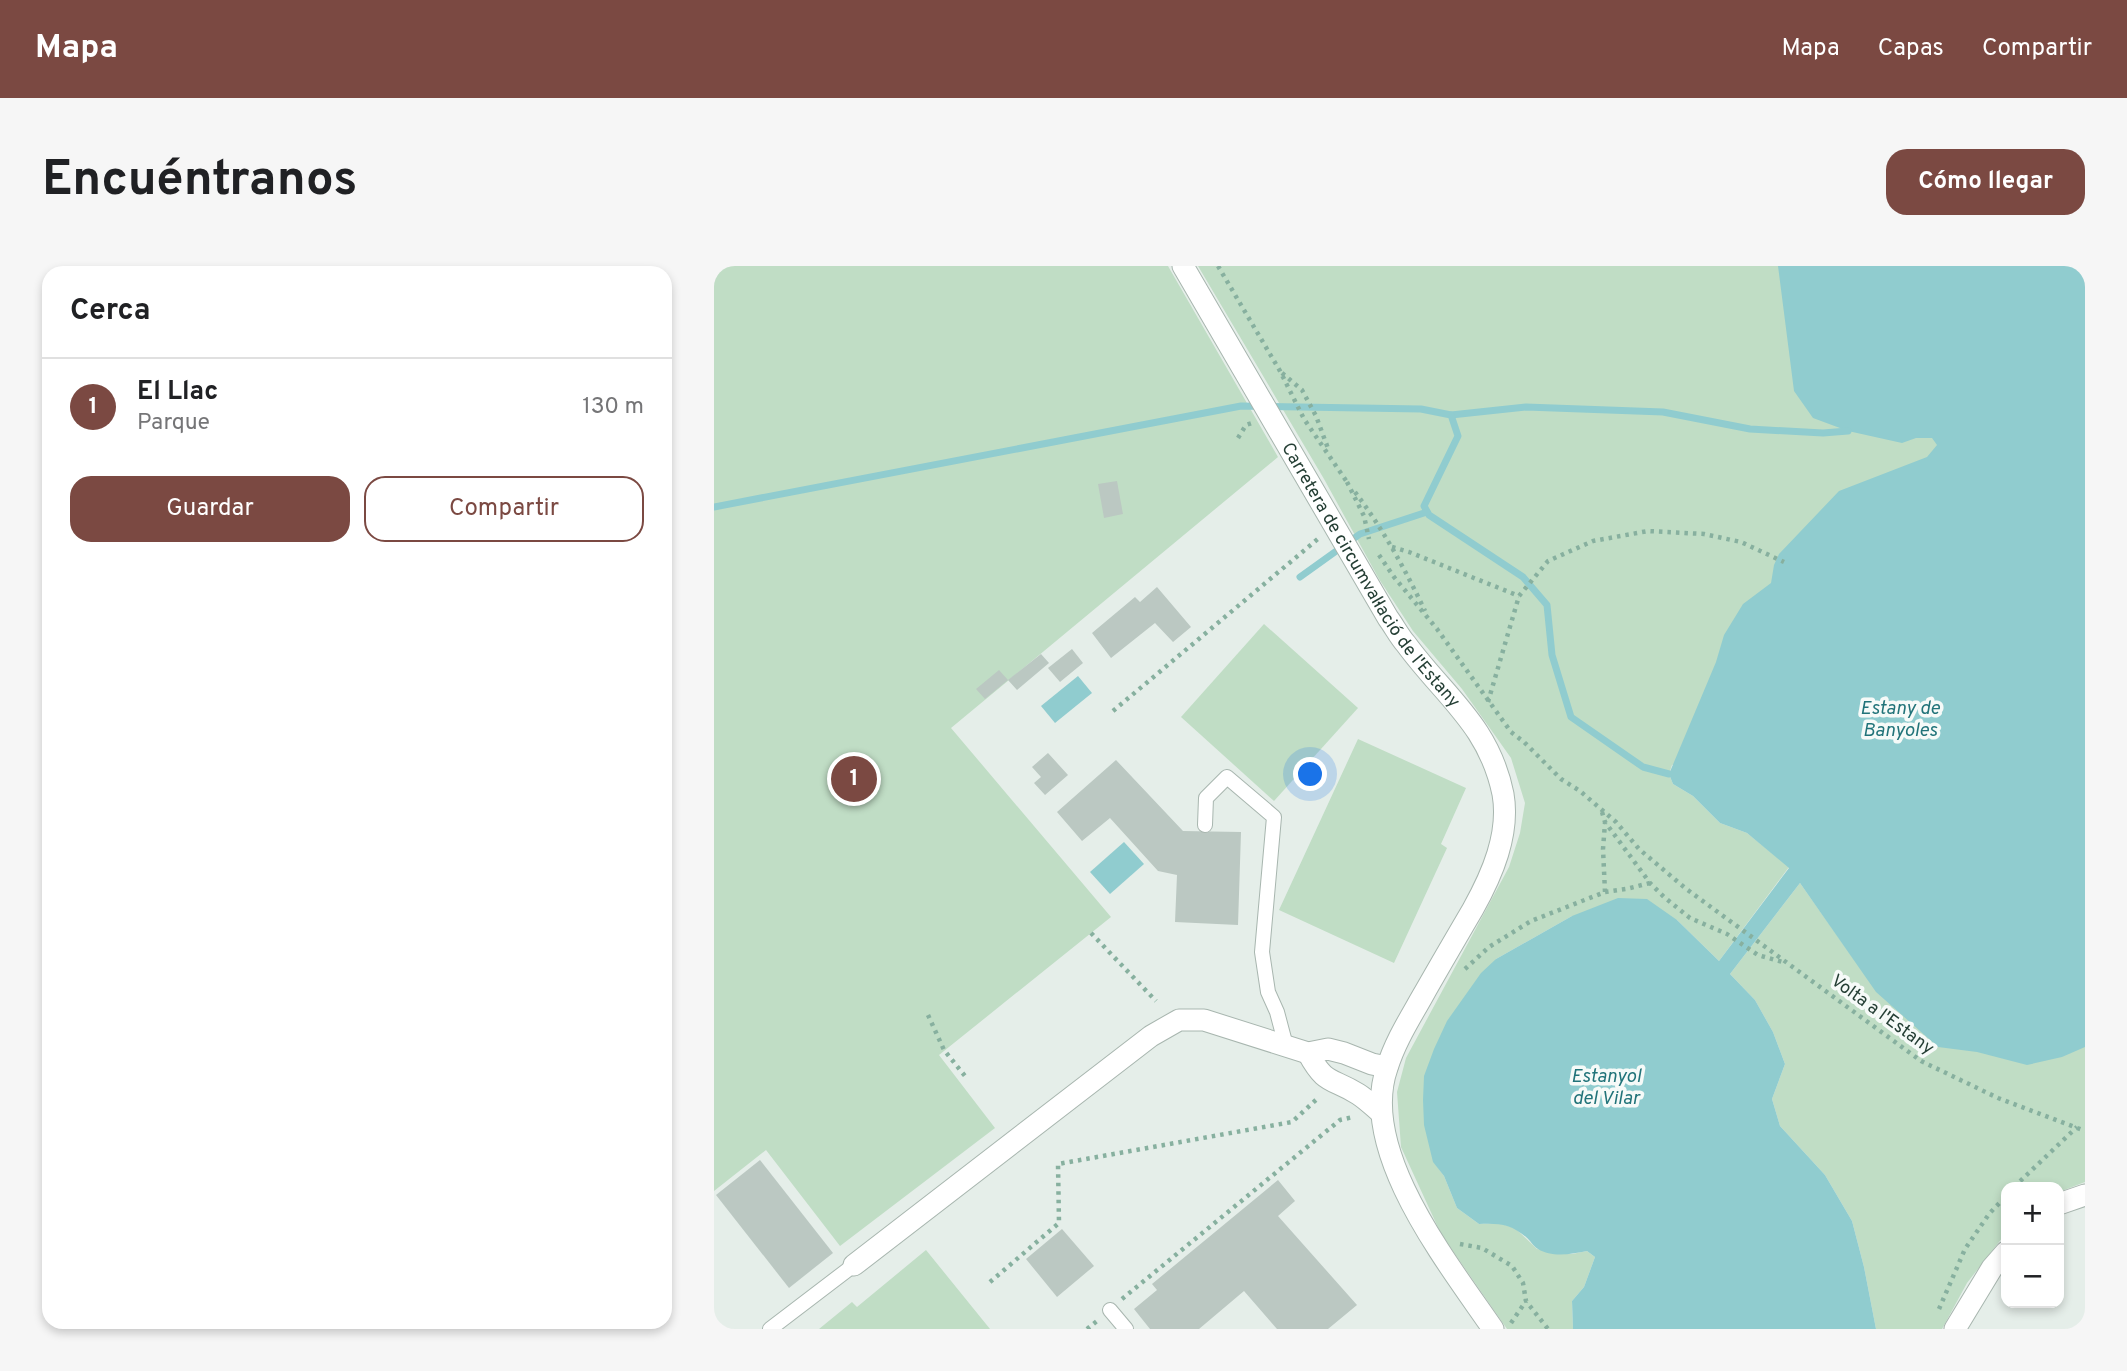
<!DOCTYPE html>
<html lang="es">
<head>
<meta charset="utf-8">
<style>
  :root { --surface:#fff; --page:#f6f6f6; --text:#202124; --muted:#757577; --line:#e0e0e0; --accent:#7b4942 }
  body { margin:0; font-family:Overpass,sans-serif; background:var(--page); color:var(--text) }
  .controls { position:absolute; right:21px; bottom:21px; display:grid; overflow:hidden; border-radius:14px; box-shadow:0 4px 10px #0003 }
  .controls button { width:63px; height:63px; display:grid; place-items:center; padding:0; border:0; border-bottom:2px solid var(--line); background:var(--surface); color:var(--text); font:35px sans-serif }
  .you { position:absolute; left:597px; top:509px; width:24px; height:24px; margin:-18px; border:5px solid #fff; border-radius:50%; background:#1a73e8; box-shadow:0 0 0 10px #1a73e833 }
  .badge { display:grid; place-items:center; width:46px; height:46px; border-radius:50%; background:var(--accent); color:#fff; font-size:23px; font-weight:700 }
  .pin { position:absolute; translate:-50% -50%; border:4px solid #fff; box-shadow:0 2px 7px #0006 }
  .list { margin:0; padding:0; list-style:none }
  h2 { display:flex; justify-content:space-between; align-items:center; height:91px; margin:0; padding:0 28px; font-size:30px }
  h2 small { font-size:23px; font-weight:400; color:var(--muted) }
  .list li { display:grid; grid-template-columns:46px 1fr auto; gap:21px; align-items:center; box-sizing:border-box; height:98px; padding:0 28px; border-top:2px solid var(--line) }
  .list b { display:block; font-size:26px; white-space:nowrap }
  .list p { margin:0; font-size:23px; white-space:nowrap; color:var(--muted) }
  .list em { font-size:23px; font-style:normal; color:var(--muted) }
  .actions { display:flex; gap:14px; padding:21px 28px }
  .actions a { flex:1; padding:16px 0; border:2px solid var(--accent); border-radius:21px; text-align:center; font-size:24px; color:var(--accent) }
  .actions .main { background:var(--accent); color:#fff }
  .map { position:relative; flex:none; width:1371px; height:1063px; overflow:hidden; border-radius:21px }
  header { display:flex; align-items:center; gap:42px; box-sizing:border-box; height:98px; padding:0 35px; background:var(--accent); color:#fff }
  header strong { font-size:33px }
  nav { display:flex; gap:38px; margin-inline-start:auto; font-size:24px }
  .intro { display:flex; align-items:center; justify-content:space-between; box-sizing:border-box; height:168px; padding:0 42px }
  h1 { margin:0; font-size:49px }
  .button { padding:18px 32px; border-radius:21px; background:var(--accent); color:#fff; font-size:24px; font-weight:700 }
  main { display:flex; gap:42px; padding:0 42px }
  aside { flex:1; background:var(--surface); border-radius:21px; box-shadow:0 4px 10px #0003 }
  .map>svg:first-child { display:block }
</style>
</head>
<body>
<header>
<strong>Mapa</strong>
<nav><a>Mapa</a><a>Capas</a><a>Compartir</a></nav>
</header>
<div class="intro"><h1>Encuéntranos</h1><a class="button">Cómo llegar</a></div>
<main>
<aside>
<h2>Cerca<small></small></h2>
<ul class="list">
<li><span class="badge">1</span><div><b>El Llac</b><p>Parque</p></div><em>130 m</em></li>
</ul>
<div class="actions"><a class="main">Guardar</a><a>Compartir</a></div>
</aside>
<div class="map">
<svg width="1371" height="1063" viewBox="0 0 1371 1063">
  <rect width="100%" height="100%" fill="#e5eee9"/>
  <!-- green -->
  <g fill="#c0ddc5">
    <polygon points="0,0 454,0 564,191 237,462 397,651 225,789 281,862 126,980 52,884 0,925"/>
    <polygon points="484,0 1105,0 1243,174 976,495 958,499 955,508 959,518 979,530 1006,557 1033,567 1075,601 1005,695 963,654 858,650 782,693 719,895 730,910 743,942 765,958 784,957 801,962 823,983 858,988 873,985 881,991 870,1021 858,1035 859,1063 793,1063 727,968 687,881 683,826 692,792 795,601 806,567 811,537 797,492 748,423 699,365 665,313 610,213"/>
    <polygon points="550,358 644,442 560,535 467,451"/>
    <polygon points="644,473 752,522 727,578 733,582 680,697 565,644"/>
    <polygon points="1086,617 1151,709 1371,774 1371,916 1345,926 1345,921 1292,921 1292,967 1253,1017 1228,1063 1162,1063 1150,1001 1138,955 1111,909 1066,860 1058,833 1071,798 1059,766 1041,734 1016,708"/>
    <polygon points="212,984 276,1063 105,1063 138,1036 143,1041"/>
  </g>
  <!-- water -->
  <g fill="#90cccf">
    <path d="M 1064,0 L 1371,0 L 1371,781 L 1348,791 L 1313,799 L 1263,786 L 1224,781 L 1162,726 L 1086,617 L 1016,708 L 1041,734 L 1059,766 L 1071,798 L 1058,833 L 1066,860 L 1111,909 L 1138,955 L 1150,1001 L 1162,1063 L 859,1063 L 858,1035 L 870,1021 L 881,991 L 873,985 C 858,988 838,992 824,983 C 819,980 816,974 812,971 C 797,958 784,957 765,958 L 743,942 L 730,910 L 719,896 L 710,859 L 709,834 L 710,810 L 720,783 L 733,755 L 767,707 L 782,693 L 858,650 L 904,632 L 933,633 L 963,654 L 1005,695 L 1075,602 L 1033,567 L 1006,557 L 979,530 L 959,518 L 955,508 L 1002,396 L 1010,369 L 1029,338 L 1057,317 L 1060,299 L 1065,288 L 1125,225 L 1213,191 L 1223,179 L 1218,172 L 1202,172 L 1188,177 L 1134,165 L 1099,152 L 1080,125 Z"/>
    <polygon points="364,410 378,427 341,457 327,440"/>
    <polygon points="410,576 430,598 396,628 376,606"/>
  </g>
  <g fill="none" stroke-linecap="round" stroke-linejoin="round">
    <!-- stream -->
    <g stroke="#90cccf" stroke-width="7">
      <polyline points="737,149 812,141 949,146 1036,163 1109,167 1134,165"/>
      <polyline points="0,241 527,140 707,143 737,149 744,170 710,240 715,249 809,311 833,339 838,389 857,451 929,501 955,508"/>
      <polyline points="586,311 646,268 713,246"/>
    </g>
  </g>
  <!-- building -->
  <g fill="#bbc8c2">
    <polygon points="403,215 409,248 390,252 384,218"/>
    <polygon points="443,321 477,361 459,376 441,357 397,392 378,367 421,331 426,336"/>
    <polygon points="358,383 369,397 346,416 334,402"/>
    <polygon points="327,388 335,397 303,424 294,414 271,433 262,423 285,404 294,414"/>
    <polygon points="334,487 354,509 331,529 320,517 327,511 318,501"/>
    <polygon points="402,494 469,565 527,566 524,659 461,656 463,609 444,605 396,552 368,575 343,546"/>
    <polygon points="46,894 119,987 75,1022 2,929"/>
    <polygon points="564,914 581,935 564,950 643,1039 614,1063 563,1063 530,1025 485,1063 436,1063 420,1043 443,1024 438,1018"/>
    <polygon points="348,963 380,1000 343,1031 312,993"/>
  </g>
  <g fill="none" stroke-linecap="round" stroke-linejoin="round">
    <!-- lane casing -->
    <g stroke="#a8b6af" stroke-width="16">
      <g id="lane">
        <polyline points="491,559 492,532 513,511 560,551 548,686 554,726 563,746 572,780"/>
        <polyline points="396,1044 412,1063"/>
        <polyline points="56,1063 140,999"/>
      </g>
    </g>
    <!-- street casing -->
    <g stroke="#a8b6af" stroke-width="23">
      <g id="street">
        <path id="s1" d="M 469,0 L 674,352 C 680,360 685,370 692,378 C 730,430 775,459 789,528 C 796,568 778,609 759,643 C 742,672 725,701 708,731 C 695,754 681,776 673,802 C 644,885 734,997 779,1063"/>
        <path d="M 594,787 C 612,820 617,811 644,828 C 652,833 659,840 666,846"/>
        <polyline points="1345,938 1371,929"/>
        <polyline points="140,999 437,770 465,754 490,754 594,787 614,783 630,787 658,798 673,801"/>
        <polyline points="1241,1063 1278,1002 1292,986"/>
      </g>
    </g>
    <!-- path -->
    <g stroke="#87b09f" stroke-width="4.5" stroke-dasharray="3.5 5" stroke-linecap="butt">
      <polyline points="504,0 566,105 590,153 633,216"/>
      <polyline points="568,107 588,124 602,150 615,185"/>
      <polyline points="524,172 532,159 538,157"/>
      <polyline points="633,216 650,250 655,273"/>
      <path d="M 641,226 C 669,263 691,303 711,345"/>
      <polyline points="678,281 695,286 805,330"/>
      <polyline points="665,289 680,311 723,363 797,466 810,476 847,513 866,525 902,556 925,583 971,622 1207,795 1284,832 1371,865"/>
      <polyline points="774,436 805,330 834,295 879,275 934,265 990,268 1027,276 1070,296"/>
      <polyline points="399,445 605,272"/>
      <polyline points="888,546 891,556 936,617 950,631 976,652 1013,668 1044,689 1072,697"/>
      <polyline points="891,626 889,583 891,557"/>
      <polyline points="377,667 442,735"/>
      <polyline points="751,703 775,681 817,655 891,626 912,623 936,617"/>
      <polyline points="214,749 230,784 251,810"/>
      <polyline points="1300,921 1363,861"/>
      <polyline points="746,978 768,982 798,1000 809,1017 812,1035 834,1063"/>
      <polyline points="276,1016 345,957 344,898 578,856 604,832"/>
      <polyline points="408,1033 626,854 639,851"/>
      <polyline points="1225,1043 1251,983 1275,948 1292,930"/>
      <polyline points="797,1057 812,1035"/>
      <polyline points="373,1063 383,1055"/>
    </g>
    <!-- lane -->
    <use href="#lane" stroke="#fff" stroke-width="14"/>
    <!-- street -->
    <use href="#street" stroke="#fff" stroke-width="21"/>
  </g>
  <g text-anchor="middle" stroke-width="7" stroke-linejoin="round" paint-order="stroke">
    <!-- street labels -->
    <g font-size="18" fill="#253f35" stroke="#f6faf8">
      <text dy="6" stroke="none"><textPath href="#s1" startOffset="362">Carretera de circumval·lació de l'Estany</textPath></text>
      <text transform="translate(1169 748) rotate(36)" y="6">Volta a l'Estany</text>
    </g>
    <!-- water labels -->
    <g font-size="19" font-style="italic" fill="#217379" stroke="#f6faf8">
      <text x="1186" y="448">Estany de<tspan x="1186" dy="22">Banyoles</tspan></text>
      <text x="892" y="816">Estanyol<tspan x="892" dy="22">del Vilar</tspan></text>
    </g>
  </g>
</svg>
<div class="controls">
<button>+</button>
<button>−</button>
</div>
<div class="you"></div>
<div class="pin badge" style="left:140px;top:513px">1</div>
</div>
</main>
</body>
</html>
